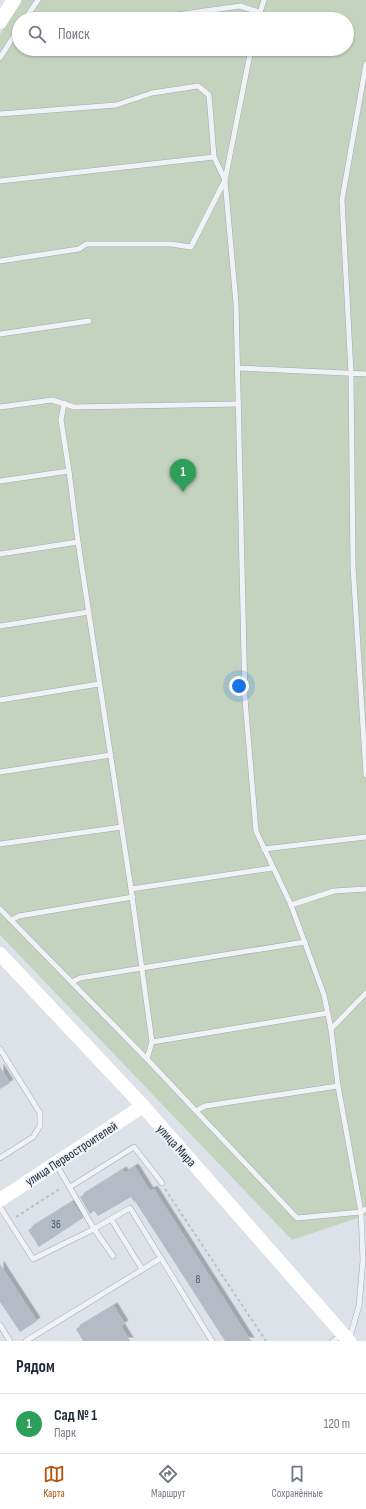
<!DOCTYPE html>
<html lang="ru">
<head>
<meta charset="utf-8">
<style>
  :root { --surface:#fff; --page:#f2f2f3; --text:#1f2937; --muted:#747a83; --line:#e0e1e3; --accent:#b45309 }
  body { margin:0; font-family:"Sofia Sans Condensed",sans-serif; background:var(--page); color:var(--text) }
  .you { position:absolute; left:239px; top:686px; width:14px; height:14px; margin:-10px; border:3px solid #fff; border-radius:50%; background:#1a73e8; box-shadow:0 0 0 6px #1a73e833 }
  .badge { display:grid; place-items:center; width:26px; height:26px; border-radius:50%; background:var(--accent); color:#fff; font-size:13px; font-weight:700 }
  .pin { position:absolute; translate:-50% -33px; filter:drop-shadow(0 1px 2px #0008) }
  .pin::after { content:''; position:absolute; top:21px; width:14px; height:12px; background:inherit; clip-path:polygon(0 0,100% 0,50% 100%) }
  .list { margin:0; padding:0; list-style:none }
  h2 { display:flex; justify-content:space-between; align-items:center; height:52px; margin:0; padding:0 16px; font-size:17px }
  h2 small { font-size:13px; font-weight:400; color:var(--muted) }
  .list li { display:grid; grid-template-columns:26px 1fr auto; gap:12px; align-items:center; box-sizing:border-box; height:60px; padding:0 16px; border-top:1px solid var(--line) }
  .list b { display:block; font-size:15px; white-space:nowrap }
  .list p { margin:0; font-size:13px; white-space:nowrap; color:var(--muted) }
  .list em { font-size:13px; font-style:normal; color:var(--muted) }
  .icon { flex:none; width:22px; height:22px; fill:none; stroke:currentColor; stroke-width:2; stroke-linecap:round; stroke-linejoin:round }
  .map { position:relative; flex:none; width:366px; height:1341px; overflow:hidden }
  .search { position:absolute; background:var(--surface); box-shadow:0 1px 3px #0004; left:12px; right:12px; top:12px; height:44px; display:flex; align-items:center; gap:10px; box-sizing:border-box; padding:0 14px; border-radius:22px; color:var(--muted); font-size:15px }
  .sheet { height:112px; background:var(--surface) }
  nav { display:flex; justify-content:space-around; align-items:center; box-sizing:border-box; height:56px; border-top:1px solid var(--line); background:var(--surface); font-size:11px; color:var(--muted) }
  nav a { display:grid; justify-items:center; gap:2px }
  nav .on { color:var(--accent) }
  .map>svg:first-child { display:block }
</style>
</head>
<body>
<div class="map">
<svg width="366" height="1341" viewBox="0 0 366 1341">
  <defs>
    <filter id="shadow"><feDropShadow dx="3.5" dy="-3.5" stdDeviation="0" flood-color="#0004"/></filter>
  </defs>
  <rect width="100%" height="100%" fill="#dde2e8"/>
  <!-- green -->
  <path fill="#c4d3be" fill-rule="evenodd" d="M 22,0 L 366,0 L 366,1215 L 292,1240 L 0,935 L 0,34 ZM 19,19 L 347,19 L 347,49 L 19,49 Z"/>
  <!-- building -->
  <g fill="#b4bbc5" filter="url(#shadow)">
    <polygon points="0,1067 10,1083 0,1089"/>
    <polygon points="135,1167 150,1191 154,1189 251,1341 225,1341 135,1201 134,1202 131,1197 98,1216 94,1211 90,1214 80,1197 123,1170 125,1173"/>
    <polygon points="73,1202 83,1218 39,1247 28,1230"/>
    <polygon points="0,1264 37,1321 20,1332 0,1302"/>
    <polygon points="114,1306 125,1324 121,1326 130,1341 83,1341 76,1329"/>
  </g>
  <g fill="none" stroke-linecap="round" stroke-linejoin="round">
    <!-- lane casing -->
    <g stroke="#a2a9b2" stroke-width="6">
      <g id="lane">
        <polyline points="25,19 38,0"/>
        <polyline points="148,19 240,6 259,12"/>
        <polyline points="258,19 264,0"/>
        <polyline points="251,49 225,180 236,303 245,699 256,831 291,905 324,995 331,1029 338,1086 361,1212 363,1260 359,1306 349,1340"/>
        <polyline points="0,58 19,28"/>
        <polyline points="366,64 342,200 351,373 353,566 366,775"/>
        <polyline points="0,114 116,105 152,93 198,86 209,95 214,157 225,180 191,247 171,244 86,244 79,249 0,261"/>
        <polyline points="0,181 214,157"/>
        <polyline points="0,334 89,321"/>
        <polyline points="238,368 366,374"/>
        <polyline points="64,403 61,420 69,471 78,542 131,889 152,1042 147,1059"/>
        <polyline points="0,407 52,400 74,407 238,404"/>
        <polyline points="0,481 69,471"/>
        <polyline points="0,554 78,542"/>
        <polyline points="0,626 89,612"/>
        <polyline points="0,700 99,684"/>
        <polyline points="0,772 111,755"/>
        <polyline points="0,844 122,827"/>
        <polyline points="264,849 366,837"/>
        <polyline points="131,889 273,868"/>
        <polyline points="291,905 334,891 366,889"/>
        <polyline points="0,909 147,1059 297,1218 361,1212 366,1209"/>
        <polyline points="11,920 19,916 133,897"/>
        <polyline points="72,982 80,978 305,942"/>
        <polyline points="331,1029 366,993"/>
        <polyline points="152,1042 328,1013"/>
        <polyline points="0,1049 40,1113 40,1126 33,1137 0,1158"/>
        <polyline points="196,1111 205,1106 338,1086"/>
        <polyline points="56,1164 94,1229 113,1256"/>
        <polyline points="70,1187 134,1147 162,1183"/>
        <polyline points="0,1207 33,1259 94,1229 130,1208 212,1341"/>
        <polyline points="111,1219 142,1269"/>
        <polyline points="0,1325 10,1341"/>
        <polyline points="26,1341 161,1258"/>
        <polyline points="333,1341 342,1335"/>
      </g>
    </g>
    <!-- path -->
    <g stroke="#bbc0c7" stroke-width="2" stroke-dasharray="3 3" stroke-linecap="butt">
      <polyline points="165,1189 266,1341"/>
      <polyline points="16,1217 61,1188"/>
    </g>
    <!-- lane -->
    <use href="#lane" stroke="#f0f2f6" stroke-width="5"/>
    <!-- secondary -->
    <g stroke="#fff" stroke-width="14">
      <polyline points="0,22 14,0"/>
      <polyline points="0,954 143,1106 349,1341"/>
      <polyline points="0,1200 143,1106"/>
    </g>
  </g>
  <g text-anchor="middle" stroke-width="3" stroke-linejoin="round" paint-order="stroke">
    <!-- number labels -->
    <g font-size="11" fill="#4a5361">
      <text x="56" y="1228">36</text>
      <text x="198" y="1283">8</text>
    </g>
    <!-- street labels -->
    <g font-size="13" fill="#263040" stroke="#edf1f6">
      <text transform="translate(177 1145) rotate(48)" y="5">улица Мира</text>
      <text transform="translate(71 1153) rotate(-33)" y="5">улица Первостроителей</text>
    </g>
  </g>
</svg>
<div class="you"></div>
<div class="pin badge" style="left:183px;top:492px;background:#2e9e5b">1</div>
<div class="search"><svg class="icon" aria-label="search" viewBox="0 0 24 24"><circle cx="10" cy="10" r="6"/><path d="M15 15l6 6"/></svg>Поиск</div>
</div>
<section class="sheet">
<h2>Рядом<small></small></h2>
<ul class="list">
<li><span class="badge" style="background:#2e9e5b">1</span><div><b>Сад № 1</b><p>Парк</p></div><em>120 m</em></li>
</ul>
</section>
<nav>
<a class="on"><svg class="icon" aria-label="map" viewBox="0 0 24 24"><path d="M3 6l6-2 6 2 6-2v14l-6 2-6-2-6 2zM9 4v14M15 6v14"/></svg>Карта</a>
<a><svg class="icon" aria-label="directions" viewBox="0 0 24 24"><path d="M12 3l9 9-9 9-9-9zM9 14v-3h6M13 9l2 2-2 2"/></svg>Маршрут</a>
<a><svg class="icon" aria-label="saved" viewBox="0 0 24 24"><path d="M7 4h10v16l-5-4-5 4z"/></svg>Сохранённые</a>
</nav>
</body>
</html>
